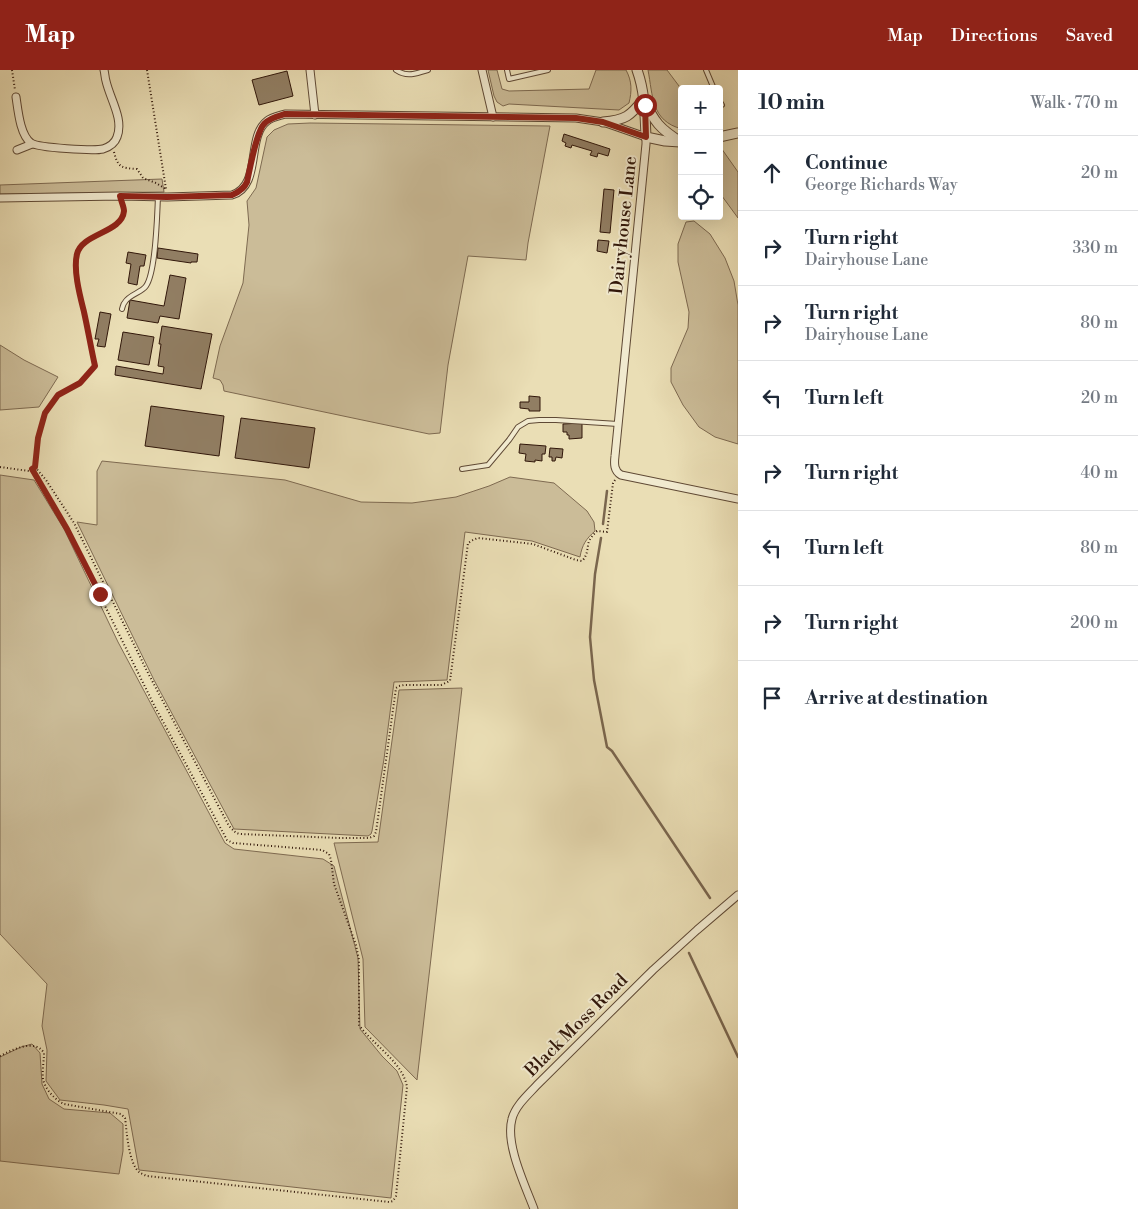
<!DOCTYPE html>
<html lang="en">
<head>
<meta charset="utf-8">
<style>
  :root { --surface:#fff; --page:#f2f2f3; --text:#1f2937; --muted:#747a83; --line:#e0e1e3; --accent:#8f2418 }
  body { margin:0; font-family:"Libre Bodoni",serif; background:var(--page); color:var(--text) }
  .controls { position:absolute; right:15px; top:15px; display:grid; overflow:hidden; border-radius:5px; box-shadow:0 5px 20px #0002 }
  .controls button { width:45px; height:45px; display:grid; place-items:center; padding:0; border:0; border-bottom:1px solid var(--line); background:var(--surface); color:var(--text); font:25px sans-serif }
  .stop { position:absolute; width:15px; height:15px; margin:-11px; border:4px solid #8f2418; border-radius:50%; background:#fff }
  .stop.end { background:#8f2418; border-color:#fff; box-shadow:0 1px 5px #0008 }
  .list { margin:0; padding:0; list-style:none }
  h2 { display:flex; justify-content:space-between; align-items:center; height:65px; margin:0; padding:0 20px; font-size:21px }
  h2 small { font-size:16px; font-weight:400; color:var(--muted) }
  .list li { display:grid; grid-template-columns:32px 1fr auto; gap:15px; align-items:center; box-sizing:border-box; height:75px; padding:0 20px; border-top:1px solid var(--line) }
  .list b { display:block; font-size:19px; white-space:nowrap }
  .list p { margin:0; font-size:16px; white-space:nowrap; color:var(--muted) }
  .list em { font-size:16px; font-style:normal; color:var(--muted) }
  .icon { flex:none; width:28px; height:28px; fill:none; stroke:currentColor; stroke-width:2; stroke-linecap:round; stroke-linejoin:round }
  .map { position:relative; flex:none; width:738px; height:1139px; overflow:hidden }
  header { display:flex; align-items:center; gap:30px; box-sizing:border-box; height:70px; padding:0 25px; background:var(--accent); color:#fff }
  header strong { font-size:24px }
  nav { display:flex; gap:28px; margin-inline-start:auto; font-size:18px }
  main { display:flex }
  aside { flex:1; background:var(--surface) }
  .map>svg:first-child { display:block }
</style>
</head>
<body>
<header>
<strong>Map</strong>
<nav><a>Map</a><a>Directions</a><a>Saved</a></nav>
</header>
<main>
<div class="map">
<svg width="738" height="1139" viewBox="0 0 738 1139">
  <rect width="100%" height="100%" fill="#eadeb5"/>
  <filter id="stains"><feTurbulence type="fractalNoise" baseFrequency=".004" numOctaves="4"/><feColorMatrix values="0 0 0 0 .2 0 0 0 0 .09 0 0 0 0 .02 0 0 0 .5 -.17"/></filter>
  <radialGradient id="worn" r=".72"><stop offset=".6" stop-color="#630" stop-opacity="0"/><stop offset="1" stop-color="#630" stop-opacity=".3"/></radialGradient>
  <!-- green -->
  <g fill="#cbbc98" stroke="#7e6a51">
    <path d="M 488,0 L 497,0 L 502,19 L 509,21 L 589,19 L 596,0 L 626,0 C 632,11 632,21 629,33 L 619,40 L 509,34 L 503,36 L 497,32 L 494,26 Z"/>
    <path d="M 648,0 L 667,0 L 682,20 L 682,59 C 651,51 653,26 648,0 Z"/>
    <polygon points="310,53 550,56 528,173 526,190 468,186 448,295 440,363 429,364 224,321 223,315 220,310 213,308 220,276 243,213 249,155 247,131 256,118 267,67 274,60 288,54"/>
    <polygon points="719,75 738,102 738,148 719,122"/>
    <polygon points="162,109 164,122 0,124 0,115"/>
    <polygon points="694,151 710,164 725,188 734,211 738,235 738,374 715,367 699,357 683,335 671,312 671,298 688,258 689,242 678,192 678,174 686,152"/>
    <polygon points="0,275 24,290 58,307 39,337 0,340"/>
    <path d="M 102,391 L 285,410 L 361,432 L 412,433 L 456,427 L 489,416 L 510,407 L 554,413 L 587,441 L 594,452 L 595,461 C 586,469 582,475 580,487 L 532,471 L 465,462 L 447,610 L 394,612 L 384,689 L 372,761 L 371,764 L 368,766 L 234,759 L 154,610 L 77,452 L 97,455 L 97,401 Z"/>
    <polygon points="0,405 34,410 64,459 118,572 225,773 234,779 323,789 334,796 358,888 360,959 382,986 397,1001 403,1015 391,1128 139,1100 128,1039 104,1035 60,1030 46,1011 47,980 42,956 47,914 0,864"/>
    <polygon points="462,618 417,1010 365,957 363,889 334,773 378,772 399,620"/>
    <polygon points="32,974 40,983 42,1014 49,1029 64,1039 110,1043 123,1054 123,1081 119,1104 0,1091 0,987 21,977"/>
  </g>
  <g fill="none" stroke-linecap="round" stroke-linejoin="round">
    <!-- stream -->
    <g stroke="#7a664e" stroke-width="2.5">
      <polyline points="603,454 607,421"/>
      <polyline points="601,468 595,504 590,567 594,610 607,677 612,681 710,828"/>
      <polyline points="689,883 738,987"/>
    </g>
  </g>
  <!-- building -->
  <g fill="#917e63" stroke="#31170a">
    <polygon points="287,1 293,26 259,35 252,10"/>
    <polygon points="564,64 610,79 608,86 598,83 597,87 590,85 592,81 572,75 571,78 565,76 566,73 562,71"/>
    <polygon points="604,119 614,120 610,163 600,162"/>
    <polygon points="598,170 609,171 607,183 597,181"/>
    <polygon points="158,178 198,184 197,192 191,192 191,193 157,188"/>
    <polygon points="128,182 146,185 144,196 140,196 137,215 128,213 131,194 126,193"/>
    <polygon points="170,205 186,208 179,249 160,246 158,253 127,248 130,230 164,236"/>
    <polygon points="100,242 111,244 105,277 97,276 99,269 95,269"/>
    <polygon points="162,256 212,264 201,319 115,305 116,296 163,304 164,297 158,296 161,274 159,274"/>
    <polygon points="123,262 154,267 149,295 118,290"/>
    <polygon points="529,326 540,327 540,341 529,341 529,339 520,338 520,332 529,332"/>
    <polygon points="151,336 224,346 219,386 145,376"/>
    <polygon points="241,348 315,358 309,398 235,388"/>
    <polygon points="582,353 582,368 569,369 569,365 567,365 567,362 563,362 563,354"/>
    <polygon points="520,374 546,376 545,384 542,384 542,391 535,390 535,392 525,391 526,384 519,383"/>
    <polygon points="550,378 563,379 562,388 556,387 555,391 552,391 552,387 549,387"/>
  </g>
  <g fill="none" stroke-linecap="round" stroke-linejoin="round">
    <!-- service casing -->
    <g stroke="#5f4935" stroke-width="6">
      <g id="service">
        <path d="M 396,0 C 408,8 416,3 428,0"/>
        <polyline points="507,0 509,9 548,0"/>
        <polyline points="706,0 714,19"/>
        <polyline points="719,30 722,35"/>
        <path d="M 122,239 C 123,236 123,234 125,232 C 130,224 141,223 146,216 C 156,202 157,146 158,127"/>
        <polyline points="462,399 488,395 509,370 518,357 528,351 539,350 556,350 618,354"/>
      </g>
    </g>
    <!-- minor casing -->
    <g stroke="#5f4935" stroke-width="9">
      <g id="minor">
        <polyline points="310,0 315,45"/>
        <polyline points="482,0 493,47"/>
        <path d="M 16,27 C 18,40 20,65 31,73 C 39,78 94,81 103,79 C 109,77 115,73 117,67 C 124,49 110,29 106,11 C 105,8 105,4 104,0"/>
        <polyline points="17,80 32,74"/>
        <path d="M 0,128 L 120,126 L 167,127 L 232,125 C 262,116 246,67 267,51 C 272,47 279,46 285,44 L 576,48 L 603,52 L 646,67 L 646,74 L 615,386 C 614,394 614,401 621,405 L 738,429"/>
        <path d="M 534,1139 C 525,1115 505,1074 512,1049 C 515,1036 528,1025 537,1015 L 653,900 L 697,860 L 738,825"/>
      </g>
    </g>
    <!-- tertiary casing -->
    <g stroke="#5f4935" stroke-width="11">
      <g id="tertiary">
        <path d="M 637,0 C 645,22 645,44 646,67 L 665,71 L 680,72"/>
        <path d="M 603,52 C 626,50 630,46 644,29 C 654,52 660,59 681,72"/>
        <polyline points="719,67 738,63"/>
      </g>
    </g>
    <!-- path -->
    <g stroke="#31170a" stroke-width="2" stroke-dasharray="1 2.5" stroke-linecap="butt">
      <polyline points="12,0 15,20"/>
      <polyline points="147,0 166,119"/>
      <path d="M 114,82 C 118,98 122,98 137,99 L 143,108 L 156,113 L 166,119"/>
      <path d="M 0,397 L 29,401 L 35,397 L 38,368 L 45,343 L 58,325 L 80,313 L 95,295 C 90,273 70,198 79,180 C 89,160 130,163 122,133"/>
      <path d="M 35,397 L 46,410 L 74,453 L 148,603 L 229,756 C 233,760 235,763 240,764 L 339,768 L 369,768 L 374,766 L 376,762 L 396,618 L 399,616 L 404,615 L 441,615 L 450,611 L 468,473 L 473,470 L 478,468 L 533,474 L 576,490 L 582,491 C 588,485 587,478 589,471 C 591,467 594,464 597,461 L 607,462 L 613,413 L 615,410"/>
      <path d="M 0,986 C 12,980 35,968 44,983 C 44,991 42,1000 43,1009 C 45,1019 55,1030 64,1034 L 121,1044 L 125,1048 C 127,1062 128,1093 140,1103 C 141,1103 146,1106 147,1106 L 389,1132 L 393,1131 L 396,1126 L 407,1017 C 403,992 373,975 359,955 L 359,890 L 356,875 L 334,814 L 331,790 L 329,784 L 322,780 L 233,773 L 227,770 L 154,635 L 67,459 L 32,399"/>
    </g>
    <!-- service -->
    <use href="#service" stroke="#f1eacf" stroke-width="4"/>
    <!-- minor -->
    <use href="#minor" stroke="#f1eacf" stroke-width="7"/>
    <!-- tertiary -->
    <use href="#tertiary" stroke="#f1eacf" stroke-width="9"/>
  </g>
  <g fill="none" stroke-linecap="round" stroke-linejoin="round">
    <!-- route -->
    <path stroke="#8f2418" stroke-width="6" d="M 100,524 L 67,459 L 32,399 L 35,397 L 38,368 L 45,343 L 58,325 L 80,313 L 95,296 C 91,278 88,260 84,242 C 80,226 73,200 77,184 C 82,163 122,163 124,141 C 124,137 121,131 120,126 L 167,127 L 232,125 C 239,122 244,119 247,112 C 250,99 256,63 264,54 C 269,48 278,46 285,44 L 576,48 L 603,52 L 646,67 L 645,35"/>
  </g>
  <g text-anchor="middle" stroke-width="4" stroke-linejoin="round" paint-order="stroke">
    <!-- street labels -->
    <g font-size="18" fill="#31170a" stroke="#f1eacf">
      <text transform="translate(623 155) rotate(-84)" y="6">Dairyhouse Lane</text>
      <text transform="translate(576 955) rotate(-45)" y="6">Black Moss Road</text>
    </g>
  </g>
  <rect width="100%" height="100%" filter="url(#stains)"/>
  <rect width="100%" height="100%" fill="url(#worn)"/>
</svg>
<div class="controls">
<button>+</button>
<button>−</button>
<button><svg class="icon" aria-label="locate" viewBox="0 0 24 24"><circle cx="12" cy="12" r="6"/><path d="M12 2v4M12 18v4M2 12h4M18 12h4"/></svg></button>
</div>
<div class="stop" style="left:645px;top:35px"></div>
<div class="stop end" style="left:100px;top:524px"></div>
</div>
<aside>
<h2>10 min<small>Walk · 770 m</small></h2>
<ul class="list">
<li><svg class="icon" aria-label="ahead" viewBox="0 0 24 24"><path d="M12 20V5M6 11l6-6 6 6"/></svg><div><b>Continue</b><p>George Richards Way</p></div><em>20 m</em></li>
<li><svg class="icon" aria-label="right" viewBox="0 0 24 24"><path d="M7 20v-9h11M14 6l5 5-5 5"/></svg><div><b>Turn right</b><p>Dairyhouse Lane</p></div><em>330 m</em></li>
<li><svg class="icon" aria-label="right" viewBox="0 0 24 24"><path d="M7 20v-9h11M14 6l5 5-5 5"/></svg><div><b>Turn right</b><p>Dairyhouse Lane</p></div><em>80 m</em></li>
<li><svg class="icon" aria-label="left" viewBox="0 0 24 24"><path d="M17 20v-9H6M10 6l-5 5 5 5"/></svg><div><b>Turn left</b></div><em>20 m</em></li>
<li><svg class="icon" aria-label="right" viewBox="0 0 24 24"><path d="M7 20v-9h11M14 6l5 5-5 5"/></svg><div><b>Turn right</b></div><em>40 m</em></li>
<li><svg class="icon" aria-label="left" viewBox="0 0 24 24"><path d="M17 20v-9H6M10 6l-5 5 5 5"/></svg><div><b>Turn left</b></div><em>80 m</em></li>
<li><svg class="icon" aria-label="right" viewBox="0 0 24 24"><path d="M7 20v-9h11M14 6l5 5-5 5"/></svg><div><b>Turn right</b></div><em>200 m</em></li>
<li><svg class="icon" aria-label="arrive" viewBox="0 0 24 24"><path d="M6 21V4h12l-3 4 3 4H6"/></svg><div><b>Arrive at destination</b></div></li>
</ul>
</aside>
</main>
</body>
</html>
